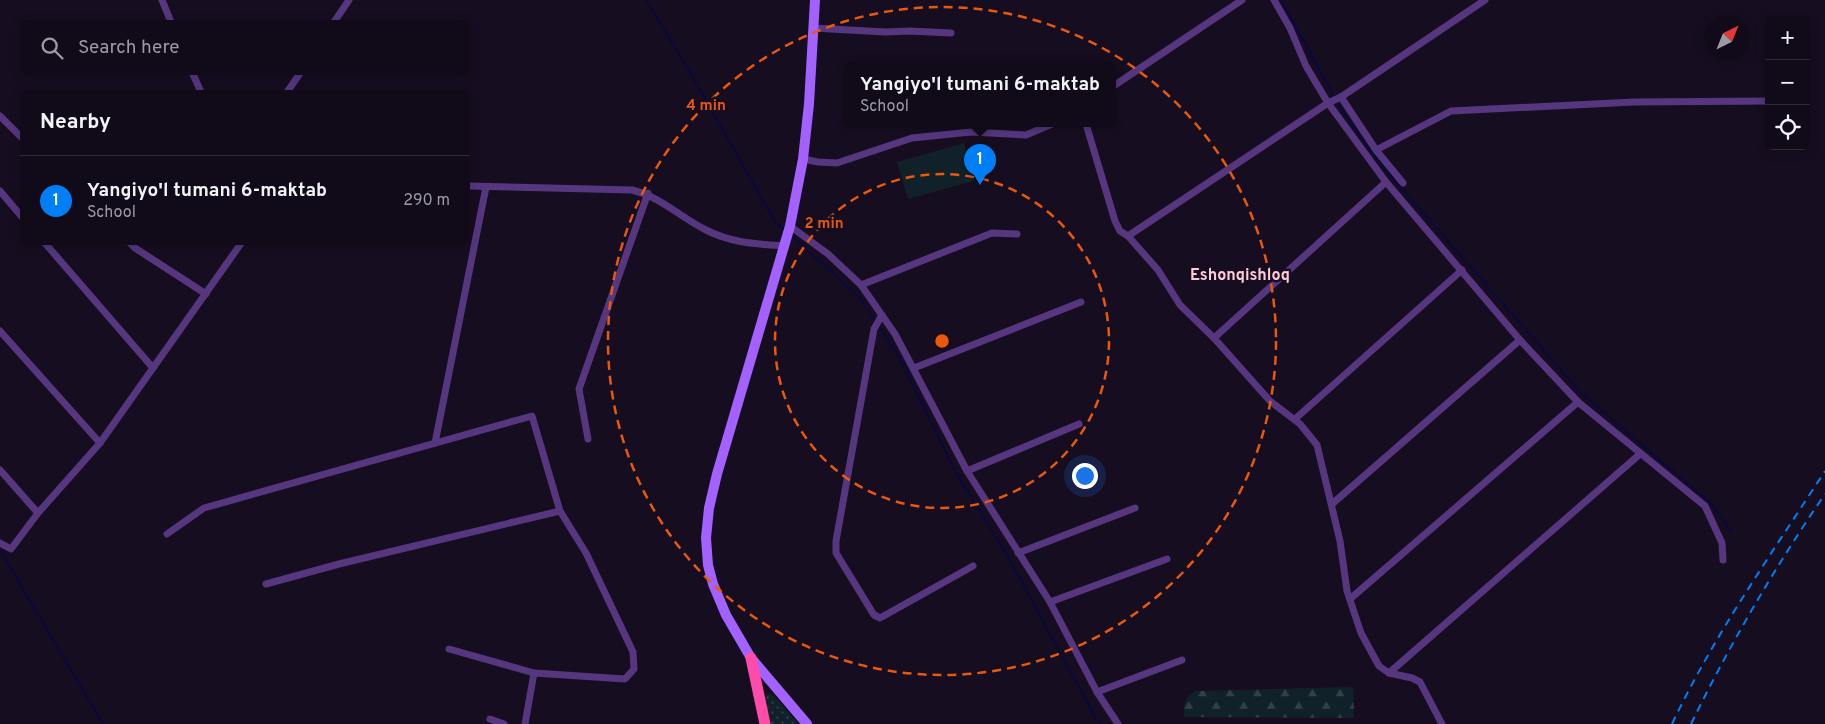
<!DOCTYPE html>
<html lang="en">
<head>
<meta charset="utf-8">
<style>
  :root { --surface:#110a18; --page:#1a1321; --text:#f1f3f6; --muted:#9c9aa2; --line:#302b37; --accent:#007ef6 }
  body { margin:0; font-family:Overpass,sans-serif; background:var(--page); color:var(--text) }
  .controls { position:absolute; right:15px; top:15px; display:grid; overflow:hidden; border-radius:8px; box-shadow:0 2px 12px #0003 }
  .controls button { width:45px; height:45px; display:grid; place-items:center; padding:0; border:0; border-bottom:1px solid var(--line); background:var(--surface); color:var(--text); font:25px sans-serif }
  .compass { position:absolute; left:1705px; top:15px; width:45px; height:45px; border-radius:50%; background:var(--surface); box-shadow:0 2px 12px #0003; rotate:43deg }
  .you { position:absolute; left:1084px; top:475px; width:18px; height:18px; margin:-12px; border:4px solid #fff; border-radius:50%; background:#1a73e8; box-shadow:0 0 0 8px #1a73e833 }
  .badge { display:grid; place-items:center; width:32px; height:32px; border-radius:50%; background:var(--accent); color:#fff; font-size:16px; font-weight:700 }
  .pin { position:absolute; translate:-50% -41px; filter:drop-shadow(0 1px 2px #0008) }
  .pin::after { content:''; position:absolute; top:26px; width:18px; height:15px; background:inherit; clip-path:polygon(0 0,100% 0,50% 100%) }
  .popup { position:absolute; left:844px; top:62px; width:272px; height:65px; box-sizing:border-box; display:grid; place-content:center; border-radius:8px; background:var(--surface); filter:drop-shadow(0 1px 4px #0005); font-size:16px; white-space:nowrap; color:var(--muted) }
  .popup b { font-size:19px; color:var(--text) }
  .popup::after { content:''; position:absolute; left:50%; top:100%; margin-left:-10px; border:10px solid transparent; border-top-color:var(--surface) }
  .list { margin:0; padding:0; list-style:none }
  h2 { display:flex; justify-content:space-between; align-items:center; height:65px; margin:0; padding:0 20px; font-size:21px }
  h2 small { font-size:16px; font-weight:400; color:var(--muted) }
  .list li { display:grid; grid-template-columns:32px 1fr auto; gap:15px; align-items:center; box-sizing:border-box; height:90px; padding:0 20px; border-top:1px solid var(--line) }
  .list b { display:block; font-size:19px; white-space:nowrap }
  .list p { margin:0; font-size:16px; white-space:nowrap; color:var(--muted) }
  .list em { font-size:16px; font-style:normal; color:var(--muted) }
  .icon { flex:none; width:28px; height:28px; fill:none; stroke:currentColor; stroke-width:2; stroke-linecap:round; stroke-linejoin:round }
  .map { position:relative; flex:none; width:1825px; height:724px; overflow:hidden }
  .search { position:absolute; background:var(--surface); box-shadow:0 2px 12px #0003; left:20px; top:20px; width:450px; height:55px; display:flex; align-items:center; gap:12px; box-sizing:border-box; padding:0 18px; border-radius:8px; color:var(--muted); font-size:19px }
  .panel { position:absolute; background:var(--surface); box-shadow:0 2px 12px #0003; left:20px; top:90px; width:450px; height:155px; border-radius:8px }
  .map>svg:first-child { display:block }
</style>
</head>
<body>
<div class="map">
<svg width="1825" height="724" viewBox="0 0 1825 724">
  <defs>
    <pattern id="grass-dots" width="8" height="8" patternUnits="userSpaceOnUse" patternTransform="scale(1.25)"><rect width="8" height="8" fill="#10212a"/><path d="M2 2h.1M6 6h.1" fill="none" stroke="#33404a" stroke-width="1.8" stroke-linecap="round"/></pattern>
    <pattern id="forest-firs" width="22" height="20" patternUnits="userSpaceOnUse" patternTransform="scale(1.25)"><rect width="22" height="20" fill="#10212a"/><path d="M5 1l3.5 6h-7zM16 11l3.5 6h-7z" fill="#33404a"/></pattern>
  </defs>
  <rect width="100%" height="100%" fill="#170d20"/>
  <!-- grass -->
  <polygon fill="url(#grass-dots)" points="770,693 774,696 799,724 770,724 765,698 767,694"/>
  <!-- forest -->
  <path fill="url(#forest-firs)" d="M 1353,687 L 1354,718 L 1184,717 C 1183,705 1184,698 1195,691 Z"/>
  <!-- park -->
  <polygon fill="#10212a" points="964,143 974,181 908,199 897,162"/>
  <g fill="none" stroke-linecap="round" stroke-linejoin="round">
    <!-- stream -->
    <g stroke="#0a093d" stroke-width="2">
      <polyline points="646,0 687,67 775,222 785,230"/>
      <polyline points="1281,0 1344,114 1384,168 1582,394 1712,504 1732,532"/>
      <polyline points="791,235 860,298 876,323"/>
      <polyline points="879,327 900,359 956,473 1006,553 1099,724"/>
      <polyline points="0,550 103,724"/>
    </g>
    <!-- minor -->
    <g stroke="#56377f" stroke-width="7">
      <polyline points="162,0 171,22"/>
      <polyline points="1274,0 1290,28 1306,66 1328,103 1386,182 1520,340 1578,402 1705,506 1722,543 1723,560"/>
      <polyline points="334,22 349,0"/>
      <polyline points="813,28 885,32 910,31 951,33"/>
      <polyline points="192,72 201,92"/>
      <polyline points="1112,87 1242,0"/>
      <polyline points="287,92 301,72"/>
      <polyline points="1341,97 1376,150 1403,183"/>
      <polyline points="0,116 22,138"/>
      <polyline points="1086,124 1115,221 1120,231 1128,236 1158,270 1180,305 1214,338 1270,401 1300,424 1317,445 1340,541 1347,591 1361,633 1379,666 1389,673 1412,678 1420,682 1442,724"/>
      <polyline points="1376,150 1451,111 1634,102 1769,101"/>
      <polyline points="803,159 818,162 837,163 912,138 971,132 1026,135 1052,124"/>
      <path d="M 468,186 L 632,190 C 661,197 680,217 706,230 C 731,243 757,244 785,246"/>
      <polyline points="0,191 22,217"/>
      <polyline points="790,226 828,254 861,285 895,334 967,471 1050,602 1097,692 1118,724"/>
      <polyline points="1128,236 1328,103 1341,97 1485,0"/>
      <polyline points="44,242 153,368"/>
      <polyline points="129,242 135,248 206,294"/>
      <polyline points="861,285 992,233 1017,234"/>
      <polyline points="882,315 874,329 836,541 836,553 874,615 880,618 973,566"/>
      <polyline points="0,331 100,443"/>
      <polyline points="1214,338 1386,182"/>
      <polyline points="914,368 1081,302"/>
      <polyline points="1295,419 1462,270"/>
      <polyline points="588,439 579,389 648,193"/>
      <polyline points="435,443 486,187"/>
      <polyline points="0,470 38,513"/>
      <polyline points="967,471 1079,424"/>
      <polyline points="1332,504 1520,340"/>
      <polyline points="167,534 204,508 532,416 560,511 586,553 633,652 634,669 625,679 534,673 449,649"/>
      <polyline points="0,543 11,549 38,513 100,443 242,242"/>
      <polyline points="1018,553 1135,508"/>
      <polyline points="266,584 339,564 560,511"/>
      <polyline points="1350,599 1578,402"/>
      <polyline points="1050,602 1167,559"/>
      <polyline points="1389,673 1640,454"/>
      <polyline points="1097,692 1182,660"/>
      <polyline points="490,719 504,724"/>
      <polyline points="525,724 534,673"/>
    </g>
    <!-- secondary -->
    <polyline stroke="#a362ff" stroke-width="10" points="807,724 751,658 726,615 713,584 708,565 706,538 709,508 717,474 790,226 803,159 809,104 815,0"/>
    <!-- trunk -->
    <polyline stroke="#ff4caa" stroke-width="11" points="751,658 765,724"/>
    <!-- rail -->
    <g stroke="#007ef6" stroke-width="2" stroke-dasharray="8 6" stroke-linecap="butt">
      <path d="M 1672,724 C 1714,635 1772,553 1825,471"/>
      <path d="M 1691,724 C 1730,644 1775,567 1825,494"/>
    </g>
  </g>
  <!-- distance rings -->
  <g fill="none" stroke="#e8590c" stroke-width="2.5" stroke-dasharray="9 6">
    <circle cx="942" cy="341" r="167"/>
    <circle cx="942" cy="341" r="334"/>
  </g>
  <g text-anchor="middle" stroke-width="5" stroke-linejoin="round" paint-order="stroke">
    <!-- quarter labels -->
    <g font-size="16" font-weight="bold" fill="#ffcdda" stroke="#170d20">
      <text x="1240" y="280">Eshonqishloq</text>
    </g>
  </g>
  <circle cx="942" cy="341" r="8" fill="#e8590c" stroke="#170d20" stroke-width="2.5"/>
  <g font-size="15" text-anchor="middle" font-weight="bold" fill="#e8590c" stroke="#170d20" stroke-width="5" stroke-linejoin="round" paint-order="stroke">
    <text x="706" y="110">4 min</text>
    <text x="824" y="228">2 min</text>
  </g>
</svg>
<div class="controls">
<button>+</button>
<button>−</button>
<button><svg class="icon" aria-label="locate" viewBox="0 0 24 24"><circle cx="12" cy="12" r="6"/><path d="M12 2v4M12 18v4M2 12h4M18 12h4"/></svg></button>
</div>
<svg class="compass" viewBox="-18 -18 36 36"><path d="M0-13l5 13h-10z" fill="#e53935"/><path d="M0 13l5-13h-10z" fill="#9c9aa2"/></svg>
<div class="you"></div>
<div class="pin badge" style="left:980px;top:185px">1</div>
<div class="popup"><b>Yangiyo'l tumani 6-maktab</b>School</div>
<div class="search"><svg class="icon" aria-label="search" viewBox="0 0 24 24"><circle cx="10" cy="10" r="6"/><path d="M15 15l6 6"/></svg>Search here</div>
<section class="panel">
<h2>Nearby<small></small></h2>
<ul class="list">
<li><span class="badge">1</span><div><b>Yangiyo'l tumani 6-maktab</b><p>School</p></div><em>290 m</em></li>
</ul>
</section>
</div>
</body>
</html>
